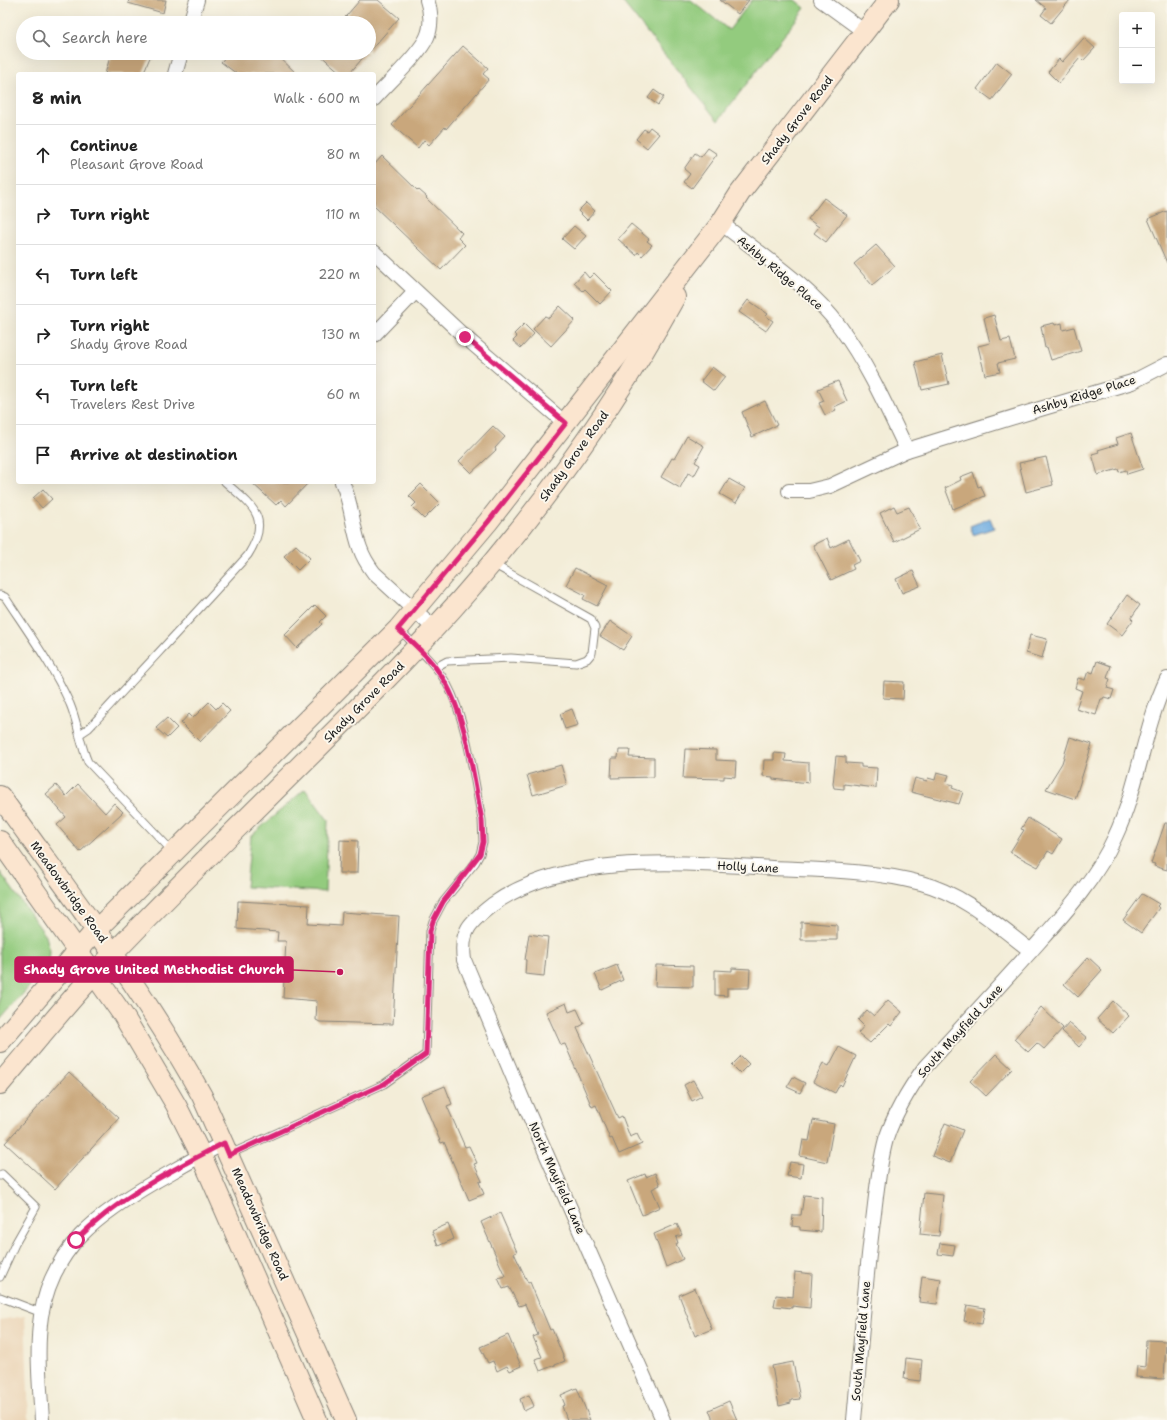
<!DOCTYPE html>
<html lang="en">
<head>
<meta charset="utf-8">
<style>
  :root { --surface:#fff; --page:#f2f2f2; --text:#222; --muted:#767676; --line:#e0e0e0 }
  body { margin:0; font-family:"Shantell Sans",sans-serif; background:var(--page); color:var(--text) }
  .controls { position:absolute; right:12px; top:12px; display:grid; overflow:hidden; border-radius:4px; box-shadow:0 4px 16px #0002 }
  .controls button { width:36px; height:36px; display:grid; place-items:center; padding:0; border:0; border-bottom:1px solid var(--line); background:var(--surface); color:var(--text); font:20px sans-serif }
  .stop { position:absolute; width:12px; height:12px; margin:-9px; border:3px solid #db2777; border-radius:50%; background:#fff }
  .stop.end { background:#db2777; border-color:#fff; box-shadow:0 1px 4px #0008 }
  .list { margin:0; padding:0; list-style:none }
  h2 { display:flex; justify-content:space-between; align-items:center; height:52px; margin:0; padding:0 16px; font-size:17px }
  h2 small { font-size:13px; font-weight:400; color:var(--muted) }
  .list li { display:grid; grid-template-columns:26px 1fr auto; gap:12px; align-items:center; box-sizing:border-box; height:60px; padding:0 16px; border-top:1px solid var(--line) }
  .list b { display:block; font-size:15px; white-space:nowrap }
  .list p { margin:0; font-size:13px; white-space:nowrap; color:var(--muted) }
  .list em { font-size:13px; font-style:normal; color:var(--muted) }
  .icon { flex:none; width:22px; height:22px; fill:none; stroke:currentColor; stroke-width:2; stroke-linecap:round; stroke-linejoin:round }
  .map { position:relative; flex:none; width:1167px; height:1420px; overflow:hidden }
  .search { position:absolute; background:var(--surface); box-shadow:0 4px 16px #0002; left:16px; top:16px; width:360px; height:44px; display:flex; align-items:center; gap:10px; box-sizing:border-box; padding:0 14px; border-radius:22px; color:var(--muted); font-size:15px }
  .panel { position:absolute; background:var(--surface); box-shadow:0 4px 16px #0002; left:16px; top:72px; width:360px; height:412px; border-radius:4px }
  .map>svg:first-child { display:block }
</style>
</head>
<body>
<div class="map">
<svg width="1167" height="1420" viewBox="0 0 1167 1420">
  <rect width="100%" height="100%" fill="#fbf7ec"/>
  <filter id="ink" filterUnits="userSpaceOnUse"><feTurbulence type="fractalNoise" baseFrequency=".025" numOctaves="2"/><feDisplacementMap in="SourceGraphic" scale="8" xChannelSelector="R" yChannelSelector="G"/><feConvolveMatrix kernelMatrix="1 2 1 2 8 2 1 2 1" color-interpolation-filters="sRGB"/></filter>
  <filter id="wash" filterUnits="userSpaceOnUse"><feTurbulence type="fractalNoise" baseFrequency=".012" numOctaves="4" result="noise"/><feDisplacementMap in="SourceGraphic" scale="16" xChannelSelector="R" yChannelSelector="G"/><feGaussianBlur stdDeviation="0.9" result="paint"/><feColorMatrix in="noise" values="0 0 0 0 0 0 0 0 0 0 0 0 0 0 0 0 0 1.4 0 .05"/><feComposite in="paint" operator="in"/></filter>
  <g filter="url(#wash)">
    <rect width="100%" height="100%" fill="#f3edd8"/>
    <!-- built -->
    <polygon fill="#ecd7ba" points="25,1316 29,1420 0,1420 0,1320"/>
    <!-- green -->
    <g fill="#93cb7e" stroke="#58744d">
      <polygon points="621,0 691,0 729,30 752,0 795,0 805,8 718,121"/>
      <polygon points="305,789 328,820 325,892 246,887 251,836"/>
      <polygon points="0,872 46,936 50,951 49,962 42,972 0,1020"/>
    </g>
    <!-- water -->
    <polygon fill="#6eace0" stroke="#45647e" points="990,518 994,528 973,535 970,526"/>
    <g id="blocks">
      <!-- building -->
      <g fill="#c9a77b">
        <polygon points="129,0 166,0 163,13 128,3"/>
        <polygon points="360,0 378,0 399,18 369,52 369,23 340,23"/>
        <polygon points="720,0 749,0 738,14"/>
        <polygon points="1036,0 1070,0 1051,23 1041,15 1046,8"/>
        <polygon points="1084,38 1095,48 1083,61 1080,58 1059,83 1048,72 1059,59 1062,62"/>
        <polygon points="463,46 488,68 483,74 489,79 446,129 445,127 429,145 424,140 418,148 392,125"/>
        <polygon points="115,53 143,53 151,55 143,74 105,74 110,57 114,58"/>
        <polygon points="229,53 264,53 271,60 276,54 297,74 237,74 221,62"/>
        <polygon points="318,53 367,53 349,74 342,74"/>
        <polygon points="997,62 1012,74 992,100 977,89"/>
        <polygon points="654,90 664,97 658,105 648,98"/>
        <polygon points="650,127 659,134 647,148 636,139 644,129 647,131"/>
        <polygon points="708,148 717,154 692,188 684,182 690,174 684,169 695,153 701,157"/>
        <polygon points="382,156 418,191 419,190 427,197 426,198 462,233 458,238 465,245 441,270 374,206 374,165"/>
        <polygon points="824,198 847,215 826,242 814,233 819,227 808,219"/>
        <polygon points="586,203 595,211 587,220 578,211"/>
        <polygon points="1167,211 1167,263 1148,219"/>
        <polygon points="631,224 649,239 647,241 652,245 642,256 638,252 636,255 618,239"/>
        <polygon points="574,226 586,236 574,249 562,239"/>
        <polygon points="876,245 895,266 872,285 854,264"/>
        <polygon points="584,272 589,278 594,273 612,291 600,304 585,289 583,291 574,283"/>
        <polygon points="748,300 768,314 766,316 773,321 766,331 739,312"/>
        <polygon points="560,306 575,320 551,346 533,329 545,316 549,318"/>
        <polygon points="994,315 1001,341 1010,339 1015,359 998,363 1000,372 985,375 978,346 990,343 984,318"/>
        <polygon points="1054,323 1055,325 1062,323 1063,330 1074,327 1081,351 1051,360 1047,347 1045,348 1041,326"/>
        <polygon points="524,324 534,334 521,348 513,341 517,337 514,334"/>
        <polygon points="942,355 949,384 922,390 915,362"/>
        <polygon points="712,367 725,377 714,391 701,381"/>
        <polygon points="838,381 847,401 834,407 836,410 825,415 819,403 824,401 818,389"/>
        <polygon points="765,401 777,425 752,437 742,412"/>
        <polygon points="493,426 505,437 495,448 496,450 471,473 459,461"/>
        <polygon points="1131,433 1143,469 1127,474 1126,470 1119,472 1118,469 1098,475 1092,454 1099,452 1098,450 1118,444 1116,438"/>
        <polygon points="687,436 704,446 695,462 700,465 694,476 688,473 680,488 661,477 672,458 674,459"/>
        <polygon points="1046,457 1053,485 1026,492 1019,463"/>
        <polygon points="973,472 978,487 981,486 985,496 953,509 945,488 961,480 960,477"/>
        <polygon points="729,479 745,488 736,503 720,494"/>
        <polygon points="251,482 309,482 286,506 281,500 276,505"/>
        <polygon points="421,484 440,503 424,519 412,507 416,503 409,496"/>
        <polygon points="43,489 52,499 42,508 33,498"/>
        <polygon points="894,506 897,512 909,507 920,529 894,542 880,513"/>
        <polygon points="827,538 831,548 849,539 860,561 852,565 854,569 831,580 813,545"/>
        <polygon points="296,545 310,558 298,570 284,556"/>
        <polygon points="575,568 608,585 597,606 583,599 585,595 566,585"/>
        <polygon points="913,571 920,586 902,593 896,579"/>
        <polygon points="1127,595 1140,605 1131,618 1133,620 1122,635 1107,624"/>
        <polygon points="315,605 326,616 320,622 322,624 297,648 285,635"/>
        <polygon points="610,621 632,636 623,650 600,636"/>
        <polygon points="1030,635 1047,639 1042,658 1026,653"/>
        <polygon points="1097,661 1111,666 1107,678 1110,679 1107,688 1114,690 1111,699 1104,697 1103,699 1101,699 1096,715 1076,709 1082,691 1075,688 1078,678 1085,680 1088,671 1093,673"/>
        <polygon points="884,681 904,682 903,699 883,698"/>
        <polygon points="209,702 216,709 222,703 230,711 200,742 181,723 189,714 193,718"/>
        <polygon points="572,709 578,725 565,729 560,714"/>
        <polygon points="167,718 177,728 167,738 156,728"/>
        <polygon points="1070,737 1092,744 1075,799 1046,789 1062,763"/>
        <polygon points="685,749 716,750 716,760 736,761 735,777 724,776 724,779 683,778"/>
        <polygon points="619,750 630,750 629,757 654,758 654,777 611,778 612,758 618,758"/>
        <polygon points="774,753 786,754 785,761 809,763 809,783 773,779 773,777 763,776 764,760 774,760"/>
        <polygon points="836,756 846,757 846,763 861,764 861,767 877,768 876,788 844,784 844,789 834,788 833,784"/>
        <polygon points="561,765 567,785 533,795 527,775"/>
        <polygon points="937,772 949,775 946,783 953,785 952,788 963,792 959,804 911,792 915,778 927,781 928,778 935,780"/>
        <polygon points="78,784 105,813 114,803 123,812 80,852 57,825 66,817 46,794 56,785 66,796"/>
        <polygon points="1028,818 1062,839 1053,854 1048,851 1038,867 1010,852 1024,830 1021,829"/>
        <polygon points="1165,823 1167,823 1167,870 1154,866 1155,864 1151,863"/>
        <polygon points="340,840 358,841 357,873 339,873"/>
        <polygon points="1142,894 1159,904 1157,906 1159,908 1141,933 1123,920"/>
        <polygon points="238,901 309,905 308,924 341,926 342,912 399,916 393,1024 320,1022 316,1020 317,1001 283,998 286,941 277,941 278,932 237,929"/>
        <polygon points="801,922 837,925 837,940 801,940"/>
        <polygon points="529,934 548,937 544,976 525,974 526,960 525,960"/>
        <polygon points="1088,957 1102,970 1078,997 1064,984"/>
        <polygon points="617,965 623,980 602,990 595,974"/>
        <polygon points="656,965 693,966 693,987 655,986"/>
        <polygon points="732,968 750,969 749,988 727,988 727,996 715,995 715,970 732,971"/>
        <polygon points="888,1000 902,1012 891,1026 889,1024 870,1043 858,1033 864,1026 858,1020 867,1010 874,1016"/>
        <polygon points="1113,1001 1129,1016 1113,1033 1097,1019"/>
        <polygon points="566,1003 569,1012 577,1009 584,1024 577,1028 618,1118 622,1116 630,1137 637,1134 642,1144 619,1154 612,1138 610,1139 596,1105 592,1107 565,1044 561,1045 546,1012"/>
        <polygon points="1041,1007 1063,1028 1044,1049 1037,1043 1028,1052 1014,1039"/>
        <polygon points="1069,1023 1087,1038 1079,1047 1062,1031"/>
        <polygon points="839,1047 856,1056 842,1086 840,1084 835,1093 813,1082 823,1063 829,1066"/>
        <polygon points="996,1054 1012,1069 986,1096 970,1081"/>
        <polygon points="741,1056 749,1064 740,1073 732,1065"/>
        <polygon points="69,1072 119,1118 55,1189 5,1143"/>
        <polygon points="793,1077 805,1083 800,1093 787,1087"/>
        <polygon points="693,1080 702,1096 692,1101 684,1085"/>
        <polygon points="445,1086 452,1104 447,1106 465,1147 469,1146 477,1163 474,1164 482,1181 479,1182 484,1194 469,1200 444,1142 441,1143 421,1096"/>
        <polygon points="813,1120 834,1124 827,1162 800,1156 803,1140 809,1141"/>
        <polygon points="945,1123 963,1130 950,1163 932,1156"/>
        <polygon points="790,1162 803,1164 801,1178 787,1176"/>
        <polygon points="655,1173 660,1185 652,1189 660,1207 642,1215 628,1181 645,1174 646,1177"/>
        <polygon points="924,1193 943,1195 939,1236 920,1234"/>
        <polygon points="804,1195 822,1197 821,1232 800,1230 800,1227 792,1226 793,1215 801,1215"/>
        <polygon points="500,1213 517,1252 514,1253 528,1283 530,1282 550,1330 552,1329 565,1361 540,1371 535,1359 542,1357 533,1337 538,1335 525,1304 519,1306 509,1287 503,1289 498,1278 505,1276 481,1222"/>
        <polygon points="448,1224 454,1239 438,1246 432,1231"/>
        <polygon points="677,1224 682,1235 676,1237 678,1243 676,1244 683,1259 666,1267 654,1234"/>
        <polygon points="940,1243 955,1245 953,1256 938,1254"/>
        <polygon points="795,1272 812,1274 810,1308 792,1306 792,1308 774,1306 776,1295 793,1297"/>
        <polygon points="922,1276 941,1279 937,1304 919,1302"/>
        <polygon points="695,1288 712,1329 695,1336 679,1295"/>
        <polygon points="967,1305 985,1308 982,1324 964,1321"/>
        <polygon points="508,1335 521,1366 510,1371 507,1366 497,1371 493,1361 488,1363 480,1347"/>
        <polygon points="1146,1340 1166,1341 1164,1379 1136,1377 1137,1366 1145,1367"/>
        <polygon points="906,1358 922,1360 920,1381 904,1379"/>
        <polygon points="793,1362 800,1399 791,1400 791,1403 779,1406 772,1366"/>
        <polygon points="577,1388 590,1420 567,1420 562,1406 565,1405 561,1395"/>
        <polygon points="529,1395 534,1406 524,1411 520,1399"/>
        <polygon points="729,1401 737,1420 713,1420 709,1410"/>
      </g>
    </g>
  </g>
  <g filter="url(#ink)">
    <use href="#blocks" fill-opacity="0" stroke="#88847a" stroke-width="1"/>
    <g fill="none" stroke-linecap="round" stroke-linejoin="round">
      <!-- service casing -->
      <g stroke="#88847a" stroke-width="9">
        <g id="service">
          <path d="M 0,595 L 5,597 C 28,632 53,666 70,704 C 78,723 80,744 88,762 L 173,852"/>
          <polyline points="436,667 447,661 511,658 576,663 587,659 592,653 595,628 591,619 493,564"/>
          <path d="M 80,734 L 89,728 C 142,670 196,613 248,555 C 272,517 252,506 225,482"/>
          <path d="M 230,1154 L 384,1084 L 426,1054 L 430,931 L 433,921 L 443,902 L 475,863 L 480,854 L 483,842 L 482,820 C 474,779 467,721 447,684 C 435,663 415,646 399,629"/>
          <polyline points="0,1176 2,1174 36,1207 15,1244 0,1277"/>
          <polyline points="0,1297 42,1313"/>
        </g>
      </g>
      <!-- minor casing -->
      <g stroke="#88847a" stroke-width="16">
        <g id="minor">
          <polyline points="821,0 865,32"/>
          <polyline points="190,23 197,0"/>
          <polyline points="175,74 181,53"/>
          <path d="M 374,99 C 387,84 420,54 427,37 C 432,26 431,11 427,0"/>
          <path d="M 721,223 C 761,255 809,285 840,327 C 868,365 887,408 907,450"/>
          <polyline points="374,252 465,337 565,423"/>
          <polyline points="374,335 415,292"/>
          <path d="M 342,482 C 352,503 352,527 360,548 C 363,557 368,565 374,573 L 434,628"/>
          <polyline points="789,491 809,491 830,486 907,450 1040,409 1132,382 1167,364"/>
          <path d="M 42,1420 C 40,1387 36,1350 41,1316 C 53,1246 97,1216 154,1182 C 177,1169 200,1155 224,1143"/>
          <path d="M 663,1420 L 524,1103 L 464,960 C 460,931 470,922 492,905 C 566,851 685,863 772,868 C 821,870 872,870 921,883 C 963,894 997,925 1031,951"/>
          <path d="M 854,1420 C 860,1356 864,1292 872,1229 C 876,1199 878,1168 886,1139 C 895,1112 909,1089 925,1067 C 961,1028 996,990 1031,951 C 1063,915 1095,881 1115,837 C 1139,786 1143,729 1167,679"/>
        </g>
      </g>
      <!-- secondary casing -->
      <g stroke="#88847a" stroke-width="22">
        <g id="secondary">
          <path d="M 0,796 C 70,894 144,990 202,1096 L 346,1420"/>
          <polyline points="0,841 123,1015 176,1105 201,1155 317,1420"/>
          <polyline points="0,1042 96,930 398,629 488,522 721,223 740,193 889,0"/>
          <path d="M 0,1084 C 37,1041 73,995 113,954 C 204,858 301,767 393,672 C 503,560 599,435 675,297"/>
        </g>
      </g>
      <!-- service -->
      <use href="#service" stroke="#fff" stroke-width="7"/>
      <!-- minor -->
      <use href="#minor" stroke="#fff" stroke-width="14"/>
      <!-- secondary -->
      <use href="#secondary" stroke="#fbe5cf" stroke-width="20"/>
    </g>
  </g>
  <g fill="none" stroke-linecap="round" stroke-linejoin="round" filter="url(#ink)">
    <!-- route -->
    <path stroke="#db2777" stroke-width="5" d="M 76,1240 C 117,1198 172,1170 224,1143 L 229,1155 L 384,1084 L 426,1054 L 430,931 L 433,921 L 443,902 L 480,854 L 483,842 L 482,820 C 473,776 466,711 440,674 C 429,657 413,643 398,629 L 488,522 L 566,423 L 465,337"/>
  </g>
  <g text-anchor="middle" stroke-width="4" stroke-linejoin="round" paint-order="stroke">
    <!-- street labels -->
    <g font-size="12" fill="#1c1c1c" stroke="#fbf7ec">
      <text transform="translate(797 120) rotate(-52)" y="4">Shady Grove Road</text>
      <text transform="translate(780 273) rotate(40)" y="4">Ashby Ridge Place</text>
      <text transform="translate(1084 395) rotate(-17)" y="4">Ashby Ridge Place</text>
      <text transform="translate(574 456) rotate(-54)" y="4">Shady Grove Road</text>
      <text transform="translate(364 702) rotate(-45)" y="4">Shady Grove Road</text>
      <text transform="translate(748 867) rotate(3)" y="4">Holly Lane</text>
      <text transform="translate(69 892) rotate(54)" y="4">Meadowbridge Road</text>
      <text transform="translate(960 1031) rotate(-48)" y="4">South Mayfield Lane</text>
      <text transform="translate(557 1178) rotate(66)" y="4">North Mayfield Lane</text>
      <text transform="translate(260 1224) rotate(66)" y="4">Meadowbridge Road</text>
      <text transform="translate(861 1341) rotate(-85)" y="4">South Mayfield Lane</text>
    </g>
  </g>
  <!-- callouts -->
  <path fill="none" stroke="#c2185b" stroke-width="1.5" d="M340 972L293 970"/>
  <circle fill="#c2185b" stroke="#fbf7ec" stroke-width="1.5" cx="340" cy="972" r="4"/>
  <rect fill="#c2185b" stroke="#c2185b" stroke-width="1.5" x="15" y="957" width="278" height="25" rx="4"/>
  <g font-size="13" text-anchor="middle" font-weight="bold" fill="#fff">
    <text x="154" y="974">Shady Grove United Methodist Church</text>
  </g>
</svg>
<div class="controls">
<button>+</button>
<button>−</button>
</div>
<div class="stop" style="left:76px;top:1240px"></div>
<div class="stop end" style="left:465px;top:337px"></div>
<div class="search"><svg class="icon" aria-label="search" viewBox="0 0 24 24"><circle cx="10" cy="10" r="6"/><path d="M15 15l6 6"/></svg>Search here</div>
<section class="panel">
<h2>8 min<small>Walk · 600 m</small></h2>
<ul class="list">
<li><svg class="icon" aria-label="ahead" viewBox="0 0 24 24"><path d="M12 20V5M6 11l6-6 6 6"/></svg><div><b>Continue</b><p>Pleasant Grove Road</p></div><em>80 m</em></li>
<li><svg class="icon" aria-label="right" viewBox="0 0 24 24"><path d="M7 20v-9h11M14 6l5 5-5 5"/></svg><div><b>Turn right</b></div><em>110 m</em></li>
<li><svg class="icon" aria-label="left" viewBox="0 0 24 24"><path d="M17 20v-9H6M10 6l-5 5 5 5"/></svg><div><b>Turn left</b></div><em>220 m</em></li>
<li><svg class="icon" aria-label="right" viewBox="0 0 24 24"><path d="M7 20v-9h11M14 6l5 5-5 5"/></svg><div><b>Turn right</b><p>Shady Grove Road</p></div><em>130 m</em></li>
<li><svg class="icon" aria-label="left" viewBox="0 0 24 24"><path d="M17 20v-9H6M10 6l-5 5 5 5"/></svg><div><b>Turn left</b><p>Travelers Rest Drive</p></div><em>60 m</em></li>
<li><svg class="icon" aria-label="arrive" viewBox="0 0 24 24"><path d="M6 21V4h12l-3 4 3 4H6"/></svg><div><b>Arrive at destination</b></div></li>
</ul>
</section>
</div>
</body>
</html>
